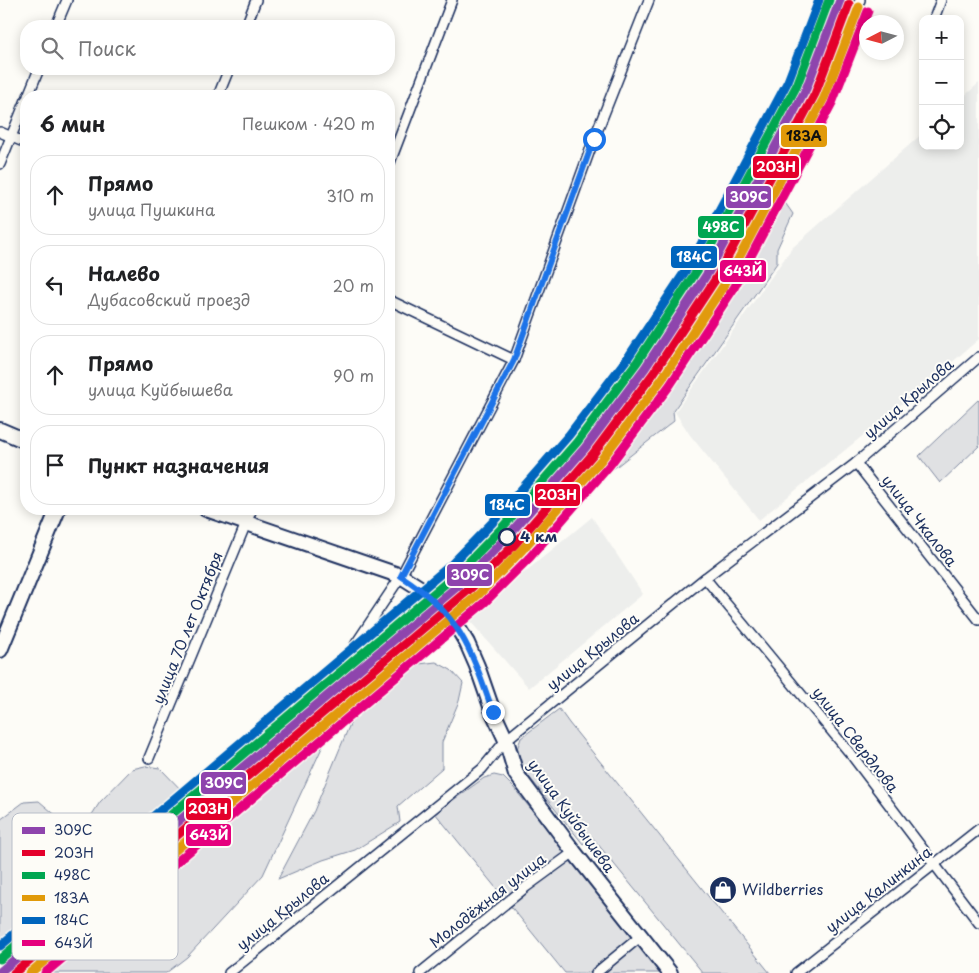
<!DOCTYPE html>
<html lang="ru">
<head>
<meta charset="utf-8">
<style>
  :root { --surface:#fff; --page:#f6f6f6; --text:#202124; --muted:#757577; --line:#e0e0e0 }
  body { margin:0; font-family:"Playpen Sans",sans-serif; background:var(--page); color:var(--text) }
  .controls { position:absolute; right:15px; top:15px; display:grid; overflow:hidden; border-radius:10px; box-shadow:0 2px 12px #0003 }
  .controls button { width:45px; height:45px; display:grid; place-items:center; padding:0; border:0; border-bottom:1px solid var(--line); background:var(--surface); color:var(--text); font:25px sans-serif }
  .compass { position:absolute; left:859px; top:15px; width:45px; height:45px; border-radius:50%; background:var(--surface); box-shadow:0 2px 12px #0003; rotate:264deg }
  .stop { position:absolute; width:15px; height:15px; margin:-11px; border:4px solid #1a73e8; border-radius:50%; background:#fff }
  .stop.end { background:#1a73e8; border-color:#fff; box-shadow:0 1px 5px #0008 }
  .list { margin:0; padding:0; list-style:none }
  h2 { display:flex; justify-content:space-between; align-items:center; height:65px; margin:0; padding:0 20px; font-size:21px }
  h2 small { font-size:16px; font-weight:400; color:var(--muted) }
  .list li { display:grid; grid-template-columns:32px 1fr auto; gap:15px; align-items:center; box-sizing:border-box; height:80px; margin:0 10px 10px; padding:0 10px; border:1px solid var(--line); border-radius:20px }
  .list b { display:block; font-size:19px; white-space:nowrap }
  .list p { margin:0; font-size:16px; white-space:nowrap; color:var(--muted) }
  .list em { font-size:16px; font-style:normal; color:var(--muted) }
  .icon { flex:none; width:28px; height:28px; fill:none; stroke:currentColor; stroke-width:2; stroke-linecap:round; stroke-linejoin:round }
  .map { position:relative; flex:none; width:979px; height:973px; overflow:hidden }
  .search { position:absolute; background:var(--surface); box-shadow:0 2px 12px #0003; left:20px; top:20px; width:375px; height:55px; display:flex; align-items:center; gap:12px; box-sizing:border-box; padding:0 18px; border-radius:20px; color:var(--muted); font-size:19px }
  .panel { position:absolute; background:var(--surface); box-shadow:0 2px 12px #0003; left:20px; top:90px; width:375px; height:425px; border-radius:20px }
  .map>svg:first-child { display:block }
</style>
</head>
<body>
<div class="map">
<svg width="979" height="973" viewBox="0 0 979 973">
  <rect width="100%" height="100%" fill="#fdfcf7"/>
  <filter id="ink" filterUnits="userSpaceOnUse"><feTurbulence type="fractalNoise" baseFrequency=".02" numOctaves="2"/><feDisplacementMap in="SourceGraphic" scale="10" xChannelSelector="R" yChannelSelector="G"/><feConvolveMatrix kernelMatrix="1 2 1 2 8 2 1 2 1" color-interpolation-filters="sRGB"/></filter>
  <g filter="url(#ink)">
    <!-- built -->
    <g fill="#edeeec">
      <polygon points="979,83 979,339 935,377 759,520 690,435 675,412 792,248 923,133 923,146 960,146 960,100"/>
      <polygon points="592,517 643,594 529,688 469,620 492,599"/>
    </g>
    <!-- green -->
    <g fill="#e0e1e3" stroke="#7e88a0">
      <polygon points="770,186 781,197 793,214 777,249 777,263 673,411 674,421 612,470 564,501 556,506 548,504 550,495 638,391 727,267"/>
      <polygon points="979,399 979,446 940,483 919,456"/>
      <polygon points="436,662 451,670 463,683 459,701 442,742 442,768 398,806 400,822 355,850 323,860 278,879 314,811 350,724 377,686 402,666"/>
      <polygon points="334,705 338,706 339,711 263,875 187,957 166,973 10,973 290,738"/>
      <polygon points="559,709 569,723 770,973 703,973 592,837 583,844 518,763 517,749 521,738"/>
      <polygon points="145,766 160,768 188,797 88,880 0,944 0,820 24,802 39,801 79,835 100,802 132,769"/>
      <polygon points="494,775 503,777 514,788 662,973 565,973 435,813 484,778"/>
    </g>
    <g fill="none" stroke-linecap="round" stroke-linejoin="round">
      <!-- street casing -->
      <g stroke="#1b2f5e" stroke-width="12">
        <g id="street">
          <polyline points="935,16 941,0"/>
          <polyline points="56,26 67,0"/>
          <polyline points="246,26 256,0"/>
          <polyline points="28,96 39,69"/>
          <polyline points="218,96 229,69"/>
          <polyline points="815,104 860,0"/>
          <polyline points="0,132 26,143"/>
          <polyline points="0,164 26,100"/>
          <polyline points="389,165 452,0"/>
          <polyline points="389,300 514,360"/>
          <polyline points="856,463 979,620"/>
          <polyline points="705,578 853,757 979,923"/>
          <polyline points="355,645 401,576 514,360 594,139 649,0"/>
          <polyline points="149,758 252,509"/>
          <polyline points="229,973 482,769 506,740 705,578 856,463 979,357"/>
          <polyline points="420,973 526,887 574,852"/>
          <polyline points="596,973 641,936"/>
          <polyline points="796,973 979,829"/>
        </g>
      </g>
      <!-- primary casing -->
      <g stroke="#1b2f5e" stroke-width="18">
        <g id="primary">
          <polyline points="0,430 26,441"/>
          <polyline points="206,509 401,576 423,590 455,623 467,643 477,666 493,712 506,740 516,774 574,852 670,973"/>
          <polyline points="0,650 58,509"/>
        </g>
      </g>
      <!-- street -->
      <use href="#street" stroke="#fdfcf7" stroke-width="9"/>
      <!-- primary -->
      <use href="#primary" stroke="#fdfcf7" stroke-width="14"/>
      <!-- rail-1 casing -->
      <g stroke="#fdfcf7" stroke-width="12">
        <polyline id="rail-1" points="0,972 466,579 507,537 585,448 645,368 709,271 806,89 840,0"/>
      </g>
      <!-- rail-2 casing -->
      <g stroke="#fdfcf7" stroke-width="12">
        <polyline id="rail-2" points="14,973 472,587 515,544 593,454 653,374 717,277 815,94 849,4"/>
      </g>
      <!-- rail-3 casing -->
      <g stroke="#fdfcf7" stroke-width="12">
        <polyline id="rail-3" points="0,959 459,572 500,530 577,442 637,362 700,266 797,85 829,0"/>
      </g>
      <!-- rail-4 casing -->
      <g stroke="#fdfcf7" stroke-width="12">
        <polyline id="rail-4" points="30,973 479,594 522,550 601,460 662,379 726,282 824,98 859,7"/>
      </g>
      <!-- rail-5 casing -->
      <g stroke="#fdfcf7" stroke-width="12">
        <polyline id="rail-5" points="0,946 452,564 492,523 569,435 629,356 692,261 788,81 819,0"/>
      </g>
      <!-- rail-6 casing -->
      <g stroke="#fdfcf7" stroke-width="12">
        <polyline id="rail-6" points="45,973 485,602 530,557 609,466 670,385 734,288 832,103 868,11"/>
      </g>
      <!-- rail-1 -->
      <use href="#rail-1" stroke="#8e44ad" stroke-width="9"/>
      <!-- rail-2 -->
      <use href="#rail-2" stroke="#e4002b" stroke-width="9"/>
      <!-- rail-3 -->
      <use href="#rail-3" stroke="#00a651" stroke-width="9"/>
      <!-- rail-4 -->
      <use href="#rail-4" stroke="#e19a09" stroke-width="9"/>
      <!-- rail-5 -->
      <use href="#rail-5" stroke="#0065bd" stroke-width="9"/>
      <!-- rail-6 -->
      <use href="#rail-6" stroke="#e5007d" stroke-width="9"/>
    </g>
  </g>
  <g fill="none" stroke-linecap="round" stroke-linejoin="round" filter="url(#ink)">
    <!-- route -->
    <path stroke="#1a73e8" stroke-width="6" d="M 493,712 C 471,649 460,614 401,576 L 514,360 L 594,139"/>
  </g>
  <!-- icons -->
  <defs>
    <g id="shop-disc" transform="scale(1.4375)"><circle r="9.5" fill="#1b2f5e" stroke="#fdfcf7"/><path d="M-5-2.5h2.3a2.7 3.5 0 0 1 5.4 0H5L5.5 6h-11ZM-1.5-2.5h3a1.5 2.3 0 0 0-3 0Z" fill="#fff"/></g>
  </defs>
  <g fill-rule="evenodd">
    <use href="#shop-disc" x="723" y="890"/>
  </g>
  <!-- markers -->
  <circle fill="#fdfcf7" stroke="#1b2f5e" stroke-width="2.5" cx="507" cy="537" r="8"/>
  <g text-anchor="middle" stroke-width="4" stroke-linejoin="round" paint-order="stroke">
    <!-- street labels -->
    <g font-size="15" fill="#1b2f5e" stroke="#fdfcf7">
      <text transform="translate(909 399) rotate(-41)" y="5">улица Крылова</text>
      <text transform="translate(919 521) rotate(52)" y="5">улица Чкалова</text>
      <text transform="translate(188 628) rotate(-68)" y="5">улица 70 лет Октября</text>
      <text transform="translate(593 652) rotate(-39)" y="5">улица Крылова</text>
      <text transform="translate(855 740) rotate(52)" y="5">улица Свердлова</text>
      <text transform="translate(571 816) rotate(54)" y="5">улица Куйбышева</text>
      <text transform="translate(879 890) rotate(-38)" y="5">улица Калинкина</text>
      <text transform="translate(488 901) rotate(-38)" y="5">Молодёжная улица</text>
      <text transform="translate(283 912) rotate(-39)" y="5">улица Крылова</text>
    </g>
    <!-- stop labels -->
    <g font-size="15" font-weight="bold" fill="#1b2f5e" stroke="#fdfcf7" text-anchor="start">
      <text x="520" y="542">4 км</text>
    </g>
    <!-- poi labels -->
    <g font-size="15" fill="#1b2f5e" stroke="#fdfcf7" text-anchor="start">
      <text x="742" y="895">Wildberries</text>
    </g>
  </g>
  <!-- legend -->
  <rect x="12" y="813" width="166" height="147" rx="8" fill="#fdfcf7" stroke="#b9bec9" stroke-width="1"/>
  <rect x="22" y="827" width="23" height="7" fill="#8e44ad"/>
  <rect x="22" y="850" width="23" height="6" fill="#e4002b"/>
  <rect x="22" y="872" width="23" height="7" fill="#00a651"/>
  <rect x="22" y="895" width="23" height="6" fill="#e19a09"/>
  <rect x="22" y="917" width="23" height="7" fill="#0065bd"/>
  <rect x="22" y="940" width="23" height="6" fill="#e5007d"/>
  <g font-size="14" fill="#1b2f5e">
    <text x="54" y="835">309С</text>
    <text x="54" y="858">203Н</text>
    <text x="54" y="880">498С</text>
    <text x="54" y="903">183А</text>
    <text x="54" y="925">184С</text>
    <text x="54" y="948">643Й</text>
  </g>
  <g stroke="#fdfcf7" stroke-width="2">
    <rect x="780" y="124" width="48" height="24" rx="5" fill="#e19a09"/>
    <rect x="752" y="155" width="48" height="24" rx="5" fill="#e4002b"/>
    <rect x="725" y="185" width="47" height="24" rx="5" fill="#8e44ad"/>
    <rect x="697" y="215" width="48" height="24" rx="5" fill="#00a651"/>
    <rect x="670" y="245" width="48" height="24" rx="5" fill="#0065bd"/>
    <rect x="719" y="259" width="48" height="24" rx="5" fill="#e5007d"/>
    <rect x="534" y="483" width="47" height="24" rx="5" fill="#e4002b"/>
    <rect x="484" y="493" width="47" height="24" rx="5" fill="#0065bd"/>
    <rect x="446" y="563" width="47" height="24" rx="5" fill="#8e44ad"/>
    <rect x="200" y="771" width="47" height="24" rx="5" fill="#8e44ad"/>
    <rect x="185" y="797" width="47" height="24" rx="5" fill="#e4002b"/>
    <rect x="185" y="823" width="47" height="24" rx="5" fill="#e5007d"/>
  </g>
  <g font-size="14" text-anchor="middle" font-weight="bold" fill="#fff">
    <text x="776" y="172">203Н</text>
    <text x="749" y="202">309С</text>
    <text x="721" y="232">498С</text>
    <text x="694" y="262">184С</text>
    <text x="743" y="276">643Й</text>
    <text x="557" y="500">203Н</text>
    <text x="507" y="510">184С</text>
    <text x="470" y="580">309С</text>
    <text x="224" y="788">309С</text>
    <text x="208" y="814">203Н</text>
    <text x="209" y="840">643Й</text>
  </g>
  <g font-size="14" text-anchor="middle" font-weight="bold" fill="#111">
    <text x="804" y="141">183А</text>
  </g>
</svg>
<div class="controls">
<button>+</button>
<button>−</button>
<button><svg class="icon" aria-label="locate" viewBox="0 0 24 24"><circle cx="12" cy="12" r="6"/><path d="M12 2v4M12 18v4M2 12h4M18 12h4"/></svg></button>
</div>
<svg class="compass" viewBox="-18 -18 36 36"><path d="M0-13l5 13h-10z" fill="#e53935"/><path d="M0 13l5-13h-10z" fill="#757577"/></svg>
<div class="stop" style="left:594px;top:139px"></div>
<div class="stop end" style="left:493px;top:712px"></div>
<div class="search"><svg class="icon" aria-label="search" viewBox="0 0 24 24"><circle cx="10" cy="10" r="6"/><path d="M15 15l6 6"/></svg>Поиск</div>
<section class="panel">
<h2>6 мин<small>Пешком · 420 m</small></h2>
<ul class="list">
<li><svg class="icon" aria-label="ahead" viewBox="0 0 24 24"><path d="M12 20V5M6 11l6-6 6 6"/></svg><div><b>Прямо</b><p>улица Пушкина</p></div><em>310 m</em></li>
<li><svg class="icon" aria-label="left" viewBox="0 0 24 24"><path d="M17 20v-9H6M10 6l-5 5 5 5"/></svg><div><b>Налево</b><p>Дубасовский проезд</p></div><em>20 m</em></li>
<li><svg class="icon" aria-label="ahead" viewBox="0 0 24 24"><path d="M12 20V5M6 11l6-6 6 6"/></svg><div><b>Прямо</b><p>улица Куйбышева</p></div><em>90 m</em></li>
<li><svg class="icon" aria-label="arrive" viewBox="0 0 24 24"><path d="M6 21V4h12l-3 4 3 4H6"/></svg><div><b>Пункт назначения</b></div></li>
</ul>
</section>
</div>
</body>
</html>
